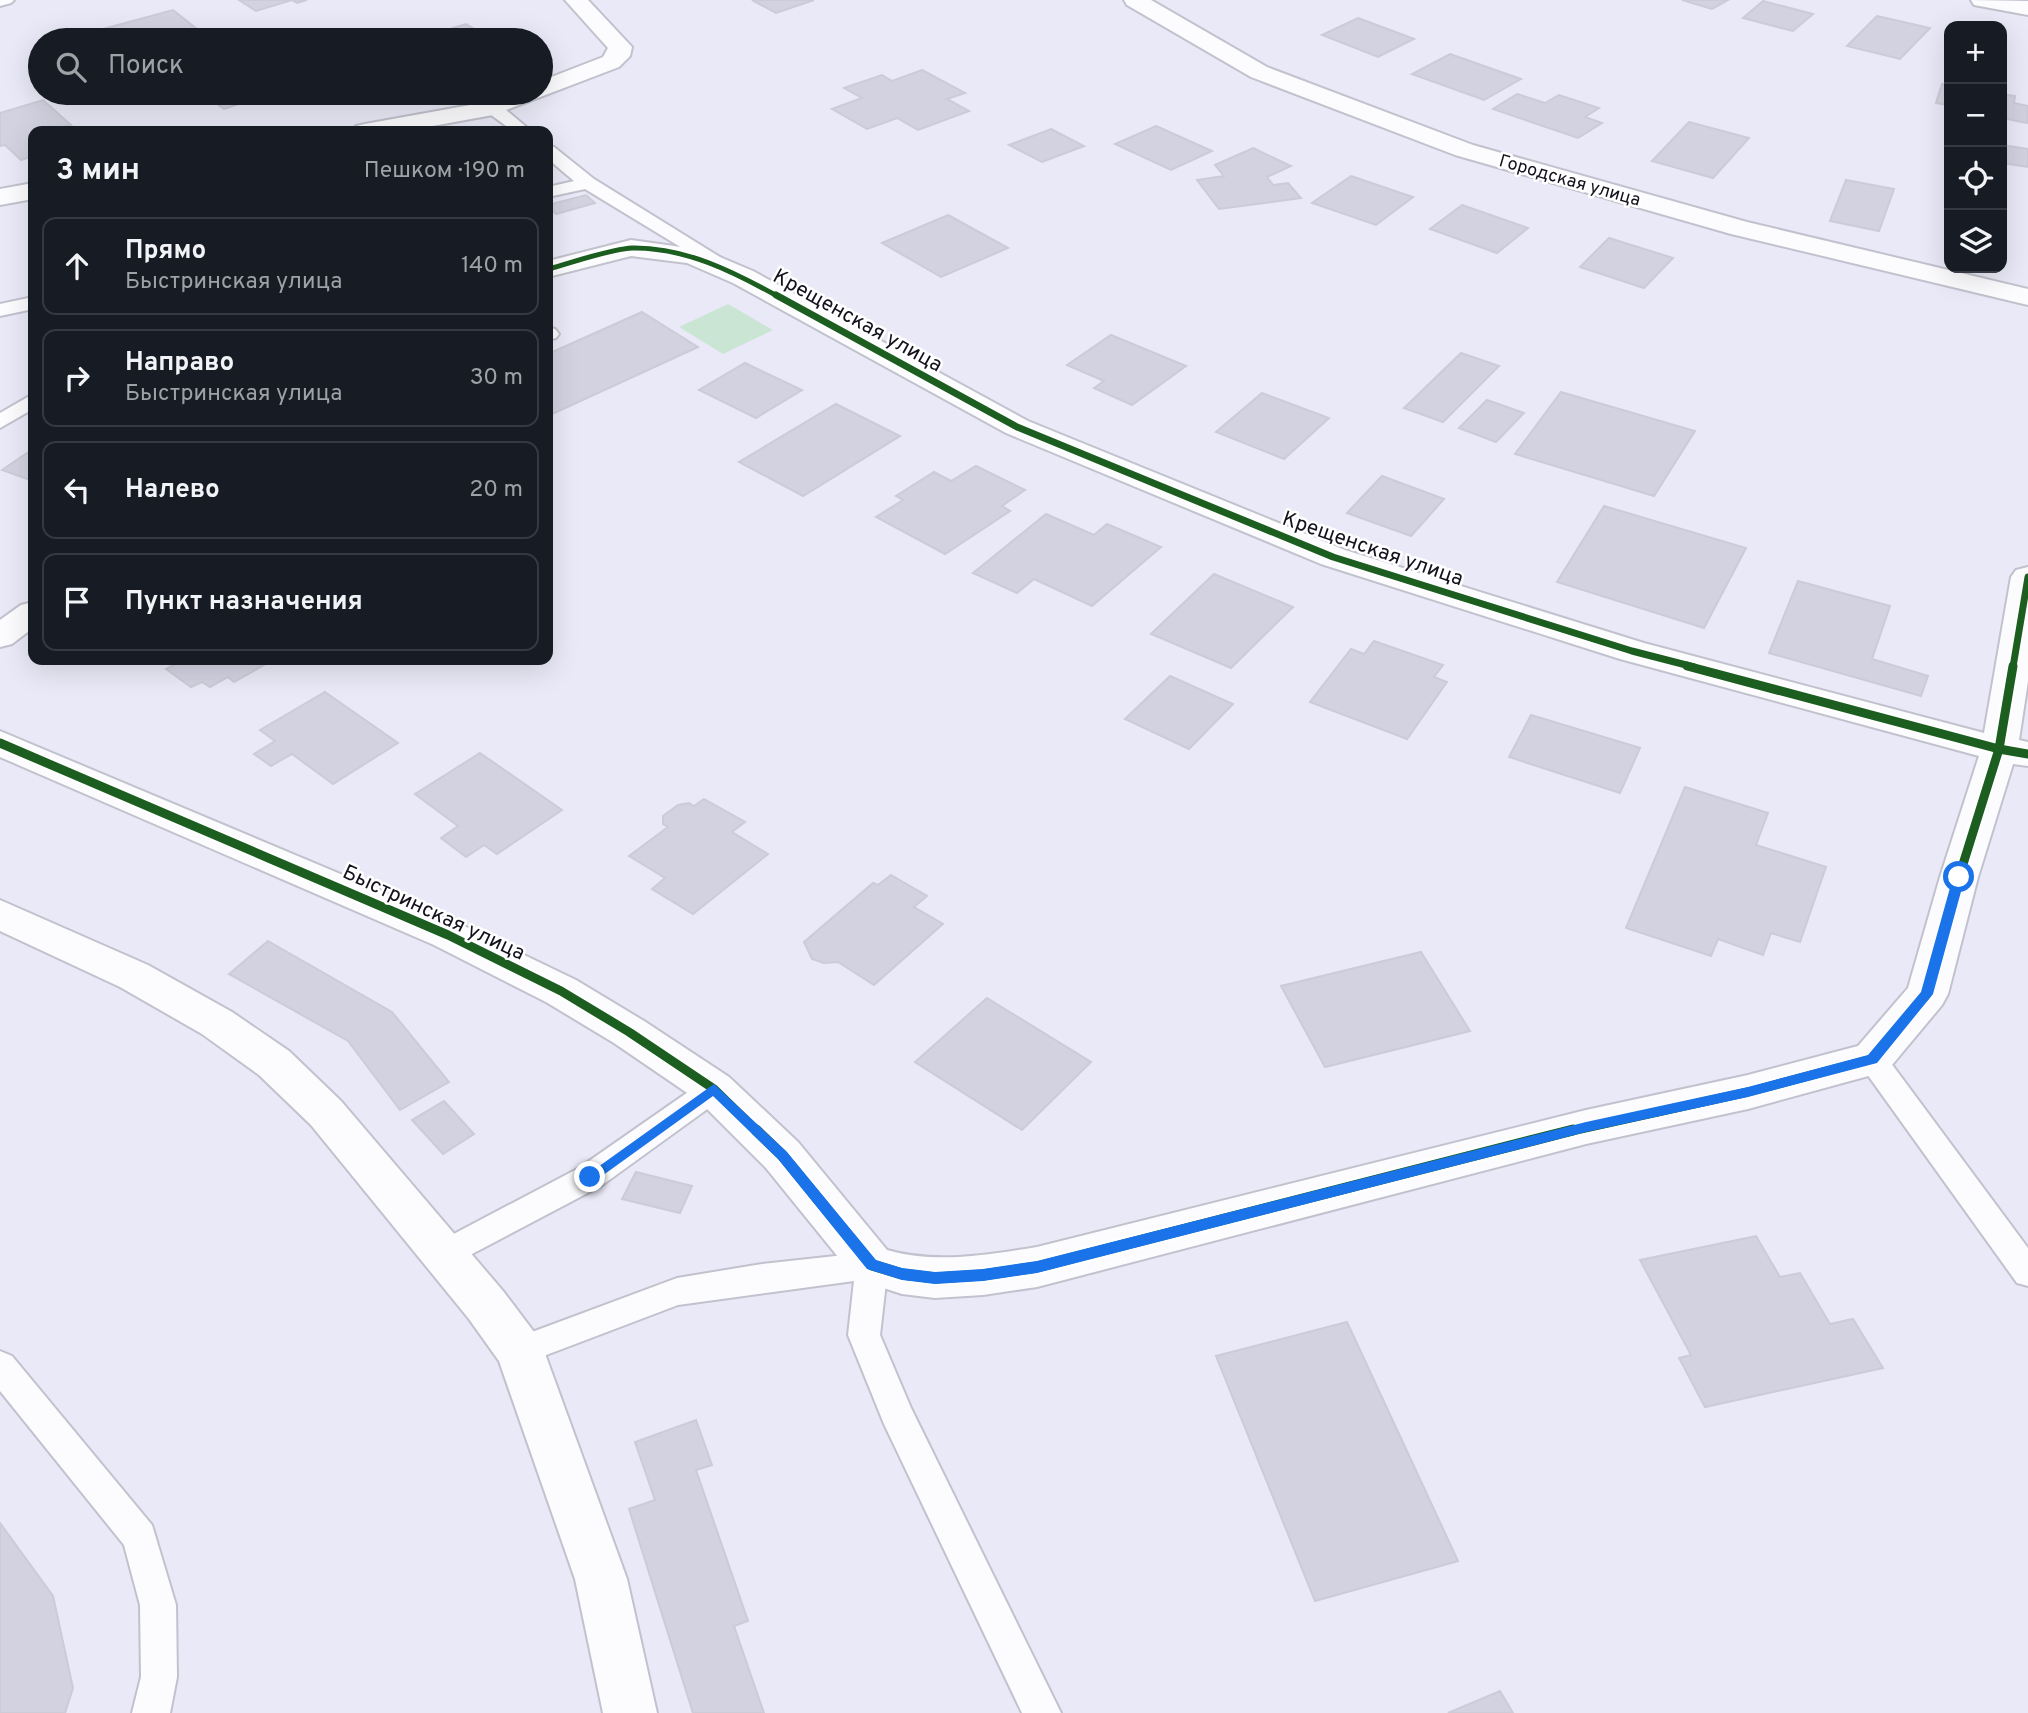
<!DOCTYPE html>
<html lang="ru">
<head>
<meta charset="utf-8">
<style>
  :root { --surface:#171b24; --page:#242831; --text:#f1f3f6; --muted:#9ea1a6; --line:#363941 }
  body { margin:0; font-family:Overpass,sans-serif; background:var(--page); color:var(--text) }
  .controls { position:absolute; right:21px; top:21px; display:grid; overflow:hidden; border-radius:14px; box-shadow:0 7px 28px #0002 }
  .controls button { width:63px; height:63px; display:grid; place-items:center; padding:0; border:0; border-bottom:2px solid var(--line); background:var(--surface); color:var(--text); font:35px sans-serif }
  .stop { position:absolute; width:21px; height:21px; margin:-16px; border:5px solid #1a73e8; border-radius:50%; background:#fff }
  .stop.end { background:#1a73e8; border-color:#fff; box-shadow:0 2px 7px #0008 }
  .list { margin:0; padding:0; list-style:none }
  h2 { display:flex; justify-content:space-between; align-items:center; height:91px; margin:0; padding:0 28px; font-size:30px }
  h2 small { font-size:23px; font-weight:400; color:var(--muted) }
  .list li { display:grid; grid-template-columns:46px 1fr auto; gap:21px; align-items:center; box-sizing:border-box; height:98px; margin:0 14px 14px; padding:0 14px; border:2px solid var(--line); border-radius:14px }
  .list b { display:block; font-size:26px; white-space:nowrap }
  .list p { margin:0; font-size:23px; white-space:nowrap; color:var(--muted) }
  .list em { font-size:23px; font-style:normal; color:var(--muted) }
  .icon { flex:none; width:38px; height:38px; fill:none; stroke:currentColor; stroke-width:2; stroke-linecap:round; stroke-linejoin:round }
  .map { position:relative; flex:none; width:2028px; height:1713px; overflow:hidden }
  .search { position:absolute; background:var(--surface); box-shadow:0 7px 28px #0002; left:28px; top:28px; width:525px; height:77px; display:flex; align-items:center; gap:18px; box-sizing:border-box; padding:0 24px; border-radius:38px; color:var(--muted); font-size:26px }
  .panel { position:absolute; background:var(--surface); box-shadow:0 7px 28px #0002; left:28px; top:126px; width:525px; height:539px; border-radius:14px }
  .map>svg:first-child { display:block }
</style>
</head>
<body>
<div class="map">
<svg width="2028" height="1713" viewBox="0 0 2028 1713">
  <rect width="100%" height="100%" fill="#e9e9f7"/>
  <!-- green -->
  <polygon fill="#cbe5d5" points="728,304 773,330 723,354 679,327"/>
  <!-- building -->
  <g fill="#d2d2e1" stroke="#ccccd8" stroke-width="2">
    <polygon points="239,0 307,0 297,3 292,0 256,11"/>
    <polygon points="752,0 814,0 776,13"/>
    <polygon points="1682,0 1728,0 1712,9"/>
    <polygon points="1763,1 1813,14 1793,31 1743,18"/>
    <polygon points="173,10 207,37 194,40 117,40 103,29"/>
    <polygon points="1877,16 1930,28 1900,59 1847,46"/>
    <polygon points="1358,18 1414,39 1378,57 1322,35"/>
    <polygon points="466,24 492,40 414,40"/>
    <polygon points="1450,54 1521,79 1484,100 1412,74"/>
    <polygon points="922,70 965,93 947,99 969,111 918,130 897,118 867,129 832,109 862,98 844,88 882,75 892,81"/>
    <polygon points="1942,84 1949,85 1949,109 1946,108 1947,105 1936,103"/>
    <polygon points="201,93 273,93 224,109"/>
    <polygon points="1517,94 1545,103 1559,95 1599,108 1585,117 1602,123 1578,138 1493,109"/>
    <polygon points="2002,94 2015,96 2014,103 2028,106 2027,123 2002,118"/>
    <polygon points="43,100 71,125 56,129 58,131 33,131 33,156 21,160 5,145 0,146 0,113"/>
    <polygon points="1689,122 1749,138 1713,178 1652,161"/>
    <polygon points="1156,126 1212,151 1171,170 1115,144"/>
    <polygon points="1051,129 1084,146 1042,162 1009,145"/>
    <polygon points="2002,145 2028,149 2028,167 2002,163"/>
    <polygon points="1253,148 1291,166 1267,177 1273,185 1288,183 1301,198 1219,209 1197,180 1224,176 1215,165"/>
    <polygon points="1351,176 1413,197 1376,225 1312,203"/>
    <polygon points="1846,180 1894,189 1879,231 1830,221"/>
    <polygon points="586,195 595,203 556,214 548,205"/>
    <polygon points="1462,205 1528,228 1497,253 1430,229"/>
    <polygon points="948,215 1008,248 941,277 882,243"/>
    <polygon points="1609,238 1673,258 1644,288 1580,267"/>
    <polygon points="642,312 698,347 548,416 548,354"/>
    <polygon points="1111,335 1186,366 1132,405 1094,388 1104,381 1067,365"/>
    <polygon points="1461,353 1499,366 1443,422 1404,408"/>
    <polygon points="745,363 802,390 756,418 699,390"/>
    <polygon points="1561,392 1695,431 1654,496 1515,454"/>
    <polygon points="1262,393 1329,418 1284,459 1216,432"/>
    <polygon points="1487,400 1524,413 1496,442 1459,428"/>
    <polygon points="836,404 900,436 803,496 739,462"/>
    <polygon points="33,449 33,481 2,470"/>
    <polygon points="976,466 1025,490 1002,506 1010,511 945,554 876,517 903,500 896,496 934,472 951,481"/>
    <polygon points="1382,476 1444,499 1411,536 1347,513"/>
    <polygon points="1604,506 1746,548 1704,628 1557,582"/>
    <polygon points="1046,514 1094,535 1107,524 1161,547 1092,606 1034,579 1017,593 973,573"/>
    <polygon points="1214,574 1293,607 1231,668 1151,634"/>
    <polygon points="1798,581 1890,606 1872,659 1928,676 1921,696 1769,653"/>
    <polygon points="1374,641 1443,665 1434,677 1447,682 1407,739 1310,702 1351,649 1364,654"/>
    <polygon points="183,660 273,660 234,682 228,677 210,687 202,682 191,687 166,669"/>
    <polygon points="1170,676 1233,704 1189,749 1125,719"/>
    <polygon points="325,692 398,743 333,784 292,754 271,766 254,754 275,741 260,730"/>
    <polygon points="1531,715 1640,748 1620,793 1509,757"/>
    <polygon points="480,753 562,810 497,854 484,845 466,857 441,838 458,826 415,794"/>
    <polygon points="1685,787 1768,813 1756,845 1826,867 1800,942 1771,933 1763,955 1718,939 1711,956 1626,928"/>
    <polygon points="704,799 745,822 732,832 768,854 693,914 652,889 665,878 629,856 668,827 663,824 663,816 678,805 689,803 694,806"/>
    <polygon points="891,875 927,896 914,907 943,924 874,985 838,962 824,963 812,959 804,942 873,883 878,885"/>
    <polygon points="268,941 392,1012 449,1082 400,1110 348,1041 229,974"/>
    <polygon points="1421,952 1470,1031 1325,1067 1281,986"/>
    <polygon points="987,998 1091,1062 1022,1130 915,1062"/>
    <polygon points="444,1101 474,1134 443,1154 412,1120"/>
    <polygon points="636,1172 692,1186 680,1213 622,1199"/>
    <polygon points="1756,1236 1780,1277 1800,1273 1830,1324 1853,1319 1883,1368 1705,1407 1679,1358 1691,1355 1640,1260"/>
    <polygon points="1347,1322 1458,1561 1315,1601 1216,1356"/>
    <polygon points="696,1420 712,1465 696,1470 748,1621 734,1626 764,1713 693,1713 629,1509 655,1500 635,1442"/>
    <polygon points="0,1523 53,1596 73,1688 65,1713 0,1713"/>
    <polygon points="1500,1691 1513,1713 1448,1713"/>
  </g>
  <g fill="none" stroke-linecap="round" stroke-linejoin="round">
    <!-- lane casing -->
    <g stroke="#c2c2ce" stroke-width="4">
      <g id="lane">
        <polygon points="0,0 14,0 11,3 0,6"/>
        <polygon points="493,103 499,104 531,131 513,131 487,112 485,108 487,104"/>
        <polygon points="548,146 554,147 594,179 736,267 734,271 720,271 585,189 548,197 548,187 574,181 548,159"/>
        <polygon points="33,297 33,309 0,316 0,304"/>
        <polygon points="548,327 555,329 559,334 556,338 548,340"/>
        <polygon points="33,394 33,409 0,428 0,413"/>
        <polygon points="1872,1048 1882,1051 2028,1248 2028,1286 2017,1283 1862,1067 1858,1059 1862,1051"/>
        <polygon points="714,1077 724,1081 729,1089 724,1097 601,1186 453,1264 442,1268 431,1264 426,1255 431,1246 579,1168 704,1081"/>
        <polygon points="872,1252 883,1256 888,1265 880,1335 911,1408 1061,1713 1022,1713 884,1424 848,1335 854,1281 678,1305 520,1365 508,1361 504,1351 508,1341 677,1278 762,1264"/>
        <polygon points="0,1351 12,1356 152,1525 176,1605 177,1677 170,1713 132,1713 141,1677 140,1605 124,1545 0,1391"/>
      </g>
    </g>
    <!-- street casing -->
    <g stroke="#c2c2ce" stroke-width="4">
      <g id="street">
        <polygon points="565,0 588,0 632,47 630,56 619,67 493,115 405,131 353,131 356,126 365,124 487,102 511,93 541,93 541,81 603,57 608,48"/>
        <polygon points="1124,0 1151,0 1267,67 1473,145 1747,222 2028,289 2028,305 1731,234 1455,155 1251,77 1127,5"/>
        <polygon points="1971,0 2028,1 2028,15 1974,5"/>
        <polygon points="33,183 33,199 0,205 0,189"/>
        <path d="M 631,240 L 703,250 L 753,271 L 1028,421 L 1345,550 L 1644,643 L 1984,733 L 2011,577 L 2016,570 L 2028,567 L 2028,681 L 2019,740 L 2028,742 L 2028,766 L 2013,764 L 1978,877 L 1948,994 L 1942,1005 L 1887,1071 L 1872,1075 L 1748,1109 L 1586,1144 L 1037,1287 L 983,1295 L 935,1298 L 902,1294 L 856,1279 L 766,1168 L 699,1101 L 614,1043 L 546,1002 L 434,945 L 0,757 L 0,731 L 462,925 L 576,980 L 644,1021 L 729,1077 L 798,1142 L 887,1250 C 936,1264 987,1255 1037,1247 L 1586,1110 L 1748,1075 L 1858,1046 L 1908,988 L 1940,877 L 1979,756 L 1620,659 L 1321,564 L 1006,433 L 733,283 L 687,263 L 631,256 L 548,277 L 548,261 Z"/>
        <polygon points="33,602 33,628 12,644 0,647 0,620 21,605"/>
        <polygon points="0,900 148,965 232,1012 289,1051 341,1101 503,1291 537,1336 544,1351 627,1579 657,1713 603,1713 575,1579 499,1361 469,1319 311,1125 259,1075 202,1034 120,987 0,931"/>
      </g>
    </g>
    <!-- lane -->
    <use href="#lane" fill="#fcfcfe" fill-rule="evenodd"/>
    <!-- street -->
    <use href="#street" fill="#fcfcfe" fill-rule="evenodd"/>
    <!-- cycleway-far3 casing -->
    <g stroke="#fff" stroke-width="8">
      <path id="cycleway-far3" d="M 548,269 C 571,263 610,249 632,248 C 685,247 734,272 779,297"/>
    </g>
    <!-- cycleway-far2 casing -->
    <g stroke="#fff" stroke-width="10">
      <g id="cycleway-far2">
        <polyline points="776,295 1017,427 1333,557 1632,651 1694,667"/>
        <polyline points="2013,667 2028,577"/>
      </g>
    </g>
    <!-- cycleway-far1 casing -->
    <g stroke="#fff" stroke-width="13">
      <g id="cycleway-far1">
        <polyline points="1687,666 1999,749 2028,754"/>
        <polyline points="0,743 448,935 561,991 629,1032 714,1089 758,1132"/>
        <polyline points="1567,1132 1748,1092 1872,1059 1927,994 1959,877 1999,749 2013,666"/>
      </g>
    </g>
    <!-- cycleway casing -->
    <g stroke="#fff" stroke-width="16">
      <polyline id="cycleway" points="756,1130 782,1155 872,1265 902,1274 935,1278 983,1275 1037,1267 1573,1130"/>
    </g>
    <!-- cycleway-far3 -->
    <use href="#cycleway-far3" stroke="#1b5e20" stroke-width="5"/>
    <!-- cycleway-far2 -->
    <use href="#cycleway-far2" stroke="#1b5e20" stroke-width="7"/>
    <!-- cycleway-far1 -->
    <use href="#cycleway-far1" stroke="#1b5e20" stroke-width="9"/>
    <!-- cycleway -->
    <use href="#cycleway" stroke="#1b5e20" stroke-width="11"/>
  </g>
  <!-- route -->
  <polygon fill="#1a73e8" points="1959,873 1965,877 1933,994 1877,1063 1748,1097 1586,1132 1037,1273 983,1281 935,1284 902,1280 867,1269 778,1159 713,1096 595,1181 590,1182 584,1177 714,1084 787,1152 876,1260 902,1268 935,1272 983,1269 1037,1261 1586,1122 1748,1087 1868,1055 1921,992 1953,877"/>
  <g text-anchor="middle" stroke-width="5" stroke-linejoin="round" paint-order="stroke">
    <!-- far-street labels -->
    <g font-size="18" fill="#12111c" stroke="#fff">
      <text transform="translate(1570 180) rotate(16)" y="6">Городская улица</text>
    </g>
    <!-- street labels -->
    <g font-size="21" fill="#12111c" stroke="#fff">
      <text transform="translate(858 320) rotate(29)" y="7">Крещенская улица</text>
      <text transform="translate(1373 548) rotate(19)" y="7">Крещенская улица</text>
      <text transform="translate(434 912) rotate(25)" y="7">Быстринская улица</text>
    </g>
  </g>
</svg>
<div class="controls">
<button>+</button>
<button>−</button>
<button><svg class="icon" aria-label="locate" viewBox="0 0 24 24"><circle cx="12" cy="12" r="6"/><path d="M12 2v4M12 18v4M2 12h4M18 12h4"/></svg></button>
<button><svg class="icon" aria-label="layers" viewBox="0 0 24 24"><path d="M12 4l9 5-9 5-9-5zM3 14l9 5 9-5"/></svg></button>
</div>
<div class="stop" style="left:1959px;top:877px"></div>
<div class="stop end" style="left:590px;top:1177px"></div>
<div class="search"><svg class="icon" aria-label="search" viewBox="0 0 24 24"><circle cx="10" cy="10" r="6"/><path d="M15 15l6 6"/></svg>Поиск</div>
<section class="panel">
<h2>3 мин<small>Пешком · 190 m</small></h2>
<ul class="list">
<li><svg class="icon" aria-label="ahead" viewBox="0 0 24 24"><path d="M12 20V5M6 11l6-6 6 6"/></svg><div><b>Прямо</b><p>Быстринская улица</p></div><em>140 m</em></li>
<li><svg class="icon" aria-label="right" viewBox="0 0 24 24"><path d="M7 20v-9h11M14 6l5 5-5 5"/></svg><div><b>Направо</b><p>Быстринская улица</p></div><em>30 m</em></li>
<li><svg class="icon" aria-label="left" viewBox="0 0 24 24"><path d="M17 20v-9H6M10 6l-5 5 5 5"/></svg><div><b>Налево</b></div><em>20 m</em></li>
<li><svg class="icon" aria-label="arrive" viewBox="0 0 24 24"><path d="M6 21V4h12l-3 4 3 4H6"/></svg><div><b>Пункт назначения</b></div></li>
</ul>
</section>
</div>
</body>
</html>
